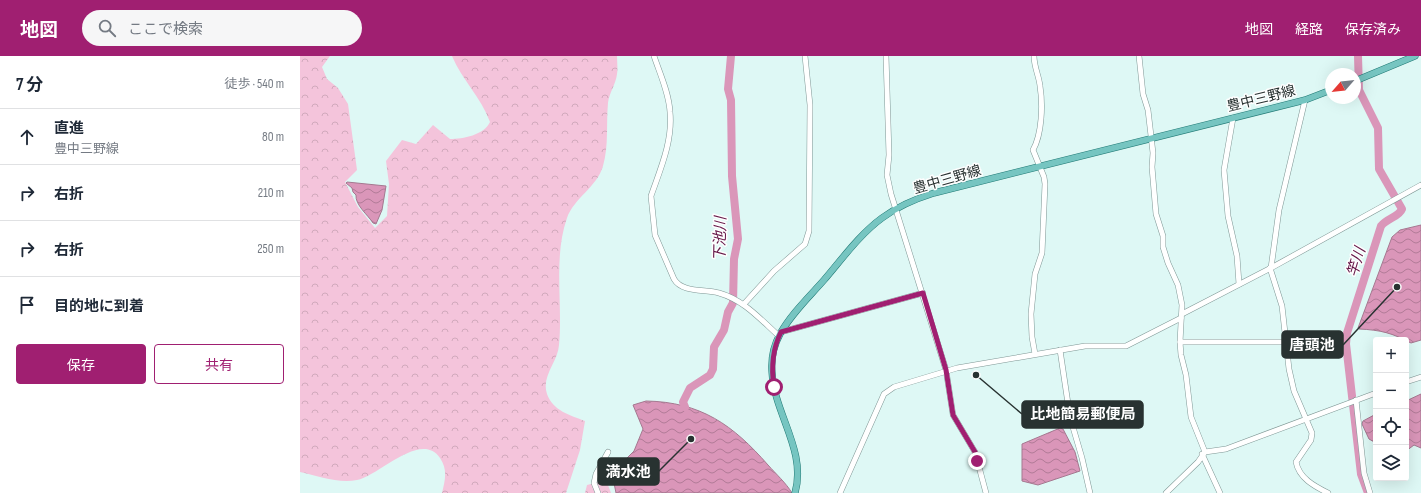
<!DOCTYPE html>
<html lang="ja">
<head>
<meta charset="utf-8">
<style>
  :root { --surface:#fff; --page:#f6f6f7; --text:#1f2937; --muted:#747a83; --line:#e0e1e3; --accent:#a01f71 }
  body { margin:0; font-family:"Sofia Sans Condensed","Noto Sans JP",sans-serif; background:var(--page); color:var(--text) }
  .controls { position:absolute; right:12px; bottom:12px; display:grid; overflow:hidden; border-radius:4px; box-shadow:0 4px 16px #0002 }
  .controls button { width:36px; height:36px; display:grid; place-items:center; padding:0; border:0; border-bottom:1px solid var(--line); background:var(--surface); color:var(--text); font:20px sans-serif }
  .compass { position:absolute; left:1025px; top:12px; width:36px; height:36px; border-radius:50%; background:var(--surface); box-shadow:0 4px 16px #0002; rotate:242deg }
  .stop { position:absolute; width:12px; height:12px; margin:-9px; border:3px solid #a01f71; border-radius:50%; background:#fff }
  .stop.end { background:#a01f71; border-color:#fff; box-shadow:0 1px 4px #0008 }
  .list { margin:0; padding:0; list-style:none }
  h2 { display:flex; justify-content:space-between; align-items:center; height:52px; margin:0; padding:0 16px; font-size:17px }
  h2 small { font-size:13px; font-weight:400; color:var(--muted) }
  .list li { display:grid; grid-template-columns:26px 1fr auto; gap:12px; align-items:center; box-sizing:border-box; height:56px; padding:0 16px; border-top:1px solid var(--line) }
  .list b { display:block; font-size:15px; white-space:nowrap }
  .list p { margin:0; font-size:13px; white-space:nowrap; color:var(--muted) }
  .list em { font-size:13px; font-style:normal; color:var(--muted) }
  .actions { display:flex; gap:8px; padding:12px 16px }
  .actions a { flex:1; padding:9px 0; border:1px solid var(--accent); border-radius:4px; text-align:center; font-size:14px; color:var(--accent) }
  .actions .main { background:var(--accent); color:#fff }
  .icon { flex:none; width:22px; height:22px; fill:none; stroke:currentColor; stroke-width:2; stroke-linecap:round; stroke-linejoin:round }
  .map { position:relative; flex:none; width:1121px; height:437px; overflow:hidden }
  header { display:flex; align-items:center; gap:24px; box-sizing:border-box; height:56px; padding:0 20px; background:var(--accent); color:#fff }
  header strong { font-size:19px }
  nav { display:flex; gap:22px; margin-inline-start:auto; font-size:14px }
  .search { width:280px; height:36px; background:var(--page); display:flex; align-items:center; gap:10px; box-sizing:border-box; padding:0 14px; border-radius:22px; color:var(--muted); font-size:15px }
  main { display:flex }
  aside { flex:1; background:var(--surface) }
  .map>svg:first-child { display:block }
</style>
</head>
<body>
<header>
<strong>地図</strong>
<div class="search"><svg class="icon" aria-label="search" viewBox="0 0 24 24"><circle cx="10" cy="10" r="6"/><path d="M15 15l6 6"/></svg>ここで検索</div>
<nav><a>地図</a><a>経路</a><a>保存済み</a></nav>
</header>
<main>
<aside>
<h2>7 分<small>徒歩 · 540 m</small></h2>
<ul class="list">
<li><svg class="icon" aria-label="ahead" viewBox="0 0 24 24"><path d="M12 20V5M6 11l6-6 6 6"/></svg><div><b>直進</b><p>豊中三野線</p></div><em>80 m</em></li>
<li><svg class="icon" aria-label="right" viewBox="0 0 24 24"><path d="M7 20v-9h11M14 6l5 5-5 5"/></svg><div><b>右折</b></div><em>210 m</em></li>
<li><svg class="icon" aria-label="right" viewBox="0 0 24 24"><path d="M7 20v-9h11M14 6l5 5-5 5"/></svg><div><b>右折</b></div><em>250 m</em></li>
<li><svg class="icon" aria-label="arrive" viewBox="0 0 24 24"><path d="M6 21V4h12l-3 4 3 4H6"/></svg><div><b>目的地に到着</b></div></li>
</ul>
<div class="actions"><a class="main">保存</a><a>共有</a></div>
</aside>
<div class="map">
<svg width="1121" height="437" viewBox="0 0 1121 437">
  <defs>
    <pattern id="forest-crowns" width="20" height="18" patternUnits="userSpaceOnUse"><rect width="20" height="18" fill="#f4c4db"/><path d="M2 6a3 3 0 1 1 6 0M12 15a3 3 0 1 1 6 0" fill="none" stroke="#d1a9bc"/></pattern>
    <pattern id="water-waves" width="16" height="10" patternUnits="userSpaceOnUse"><rect width="16" height="10" fill="#da96b9"/><path d="M0 5q4-4 8 0t8 0" fill="none" stroke="#b17b97"/></pattern>
  </defs>
  <rect width="100%" height="100%" fill="#def8f5"/>
  <!-- forest -->
  <g fill="url(#forest-crowns)">
    <path d="M 0,0 L 30,0 L 22,11 L 27,23 L 38,32 L 48,48 L 57,114 L 45,126 L 58,151 L 75,172 L 87,160 L 89,128 L 86,105 L 102,84 L 116,88 L 133,69 L 150,83 C 163,83 184,79 190,66 C 181,41 162,24 152,0 L 317,0 C 317,6 318,13 317,18 C 316,28 309,37 308,47 C 306,68 309,89 303,110 C 297,131 274,142 267,162 C 253,202 263,248 259,289 C 258,306 241,320 247,338 C 253,355 270,359 285,365 L 280,394 L 266,437 L 142,437 C 145,424 148,414 140,402 C 121,374 79,420 57,424 C 39,428 18,420 0,416 Z"/>
    <polygon points="306,424 311,437 285,437 287,429"/>
  </g>
  <!-- water -->
  <g fill="url(#water-waves)" stroke="#a57890">
    <path d="M 47,126 L 86,130 L 82,154 L 76,168 L 73,167 C 68,159 55,149 56,139 L 53,136 L 52,132 L 46,127 Z"/>
    <path d="M 1121,169 L 1121,284 L 1111,287 C 1092,277 1081,274 1059,273 L 1058,272 L 1092,181 L 1100,174 Z"/>
    <polygon points="1121,338 1121,392 1114,389 1106,395 1106,345"/>
    <path d="M 346,345 C 401,346 433,369 468,409 C 476,418 486,427 492,437 L 316,437 L 312,417 L 334,395 L 343,373 L 333,349 Z"/>
    <polygon points="1076,358 1076,387 1069,383 1062,368 1063,365"/>
    <polygon points="760,372 763,373 775,396 780,415 738,429 722,425 722,388"/>
  </g>
  <g fill="none" stroke-linecap="round" stroke-linejoin="round">
    <!-- river -->
    <g stroke="#da96b9" stroke-width="8">
      <path d="M 1058,0 L 1059,34 L 1078,72 L 1079,113 L 1102,153 C 1099,161 1087,162 1081,170 L 1047,277 L 1046,288 L 1061,418 L 1068,437"/>
      <polyline points="385,351 383,346 390,332 410,319 413,313 414,291 424,274 428,256 433,247 434,203 438,183 432,120 431,44 428,33 431,0"/>
    </g>
    <!-- minor casing -->
    <g stroke="#7f9795" stroke-width="6">
      <g id="minor">
        <path d="M 354,0 C 360,18 369,37 370,56 C 373,85 360,114 351,140 L 355,179 L 374,223 C 382,237 405,233 419,237 C 444,244 460,263 479,280"/>
        <polyline points="586,0 589,99 587,119 591,138 646,314 653,359 675,396 686,437"/>
        <path d="M 734,0 C 734,11 739,20 740,30 C 743,49 742,78 733,94 L 744,121 L 745,128 L 742,197 L 735,218 L 731,258 L 732,281 L 735,298"/>
        <polyline points="839,0 843,38 848,54 853,97 852,111 856,158 863,180 863,191 868,207 878,229 882,249 880,286 881,299 886,319 891,361 905,396"/>
        <polyline points="933,62 924,114 928,160 937,200 939,228"/>
        <path d="M 970,212 L 982,250 L 989,313 L 994,335 L 1012,377 L 1011,384 L 996,406 C 999,422 1014,430 1028,437"/>
        <polyline points="971,212 979,154 1005,44"/>
        <polyline points="444,248 474,215 505,188 509,175 510,49 505,0"/>
        <polyline points="882,258 971,212 1121,129"/>
        <polyline points="481,276 623,237"/>
        <polyline points="880,286 986,286"/>
        <polyline points="760,294 770,361 782,402 790,437"/>
        <polyline points="1106,326 1121,321"/>
        <polyline points="1056,344 1064,417 1070,437"/>
        <polyline points="902,398 920,437"/>
        <polyline points="298,437 294,427 296,418 308,396"/>
        <polyline points="540,437 584,338 594,331 657,312 785,290 826,290 881,262"/>
        <polyline points="866,437 898,406 905,396 926,393 1076,337"/>
      </g>
    </g>
    <!-- major casing -->
    <g stroke="#1f7974" stroke-width="7">
      <g id="major">
        <polyline points="1055,25 1115,0"/>
        <path d="M 495,437 C 507,394 474,358 472,316 C 471,303 474,289 480,278 C 491,258 509,241 524,224 C 542,203 560,178 582,162 C 598,150 615,143 634,137 L 1005,44 L 1031,34"/>
      </g>
    </g>
    <!-- minor -->
    <use href="#minor" stroke="#fff" stroke-width="5"/>
    <!-- major -->
    <use href="#major" stroke="#76c5c1" stroke-width="6"/>
  </g>
  <g fill="none" stroke-linecap="round" stroke-linejoin="round">
    <!-- route -->
    <path stroke="#a01f71" stroke-width="5" d="M 474,331 C 471,311 472,294 481,276 L 623,237 L 646,314 L 653,359 L 675,396 L 677,405"/>
  </g>
  <g text-anchor="middle" stroke-width="3" stroke-linejoin="round" paint-order="stroke">
    <!-- street labels -->
    <g font-size="14" fill="#283231" stroke="#fefefe">
      <text transform="translate(961 42) rotate(-14)" y="5">豊中三野線</text>
      <text transform="translate(647 123) rotate(-16)" y="5">豊中三野線</text>
    </g>
    <!-- water labels -->
    <g font-size="15" font-style="italic" fill="#641546" stroke="#fefefe">
      <text transform="translate(420 183) rotate(-89)" y="5">下池川</text>
      <text transform="translate(1056 206) rotate(-73)" y="5">竿川</text>
    </g>
  </g>
  <!-- callouts -->
  <path fill="none" stroke="#283231" stroke-width="1.5" d="M1097 231L1043 289M676 319L722 358M391 383L359 415"/>
  <g fill="#283231" stroke="#fefefe" stroke-width="1.5">
    <circle cx="1097" cy="231" r="4"/>
    <circle cx="676" cy="319" r="4"/>
    <circle cx="391" cy="383" r="4"/>
  </g>
  <g fill="#283231" stroke="#283231" stroke-width="1.5">
    <rect x="982" y="275" width="61" height="27" rx="4"/>
    <rect x="722" y="345" width="121" height="27" rx="4"/>
    <rect x="298" y="402" width="61" height="27" rx="4"/>
  </g>
  <g font-size="15" text-anchor="middle" font-weight="bold" fill="#fff">
    <text x="1012" y="294">唐頭池</text>
    <text x="783" y="363">比地簡易郵便局</text>
    <text x="328" y="421">満水池</text>
  </g>
</svg>
<div class="controls">
<button>+</button>
<button>−</button>
<button><svg class="icon" aria-label="locate" viewBox="0 0 24 24"><circle cx="12" cy="12" r="6"/><path d="M12 2v4M12 18v4M2 12h4M18 12h4"/></svg></button>
<button><svg class="icon" aria-label="layers" viewBox="0 0 24 24"><path d="M12 4l9 5-9 5-9-5zM3 14l9 5 9-5"/></svg></button>
</div>
<svg class="compass" viewBox="-18 -18 36 36"><path d="M0-13l5 13h-10z" fill="#e53935"/><path d="M0 13l5-13h-10z" fill="#747a83"/></svg>
<div class="stop" style="left:474px;top:331px"></div>
<div class="stop end" style="left:677px;top:405px"></div>
</div>
</main>
</body>
</html>
